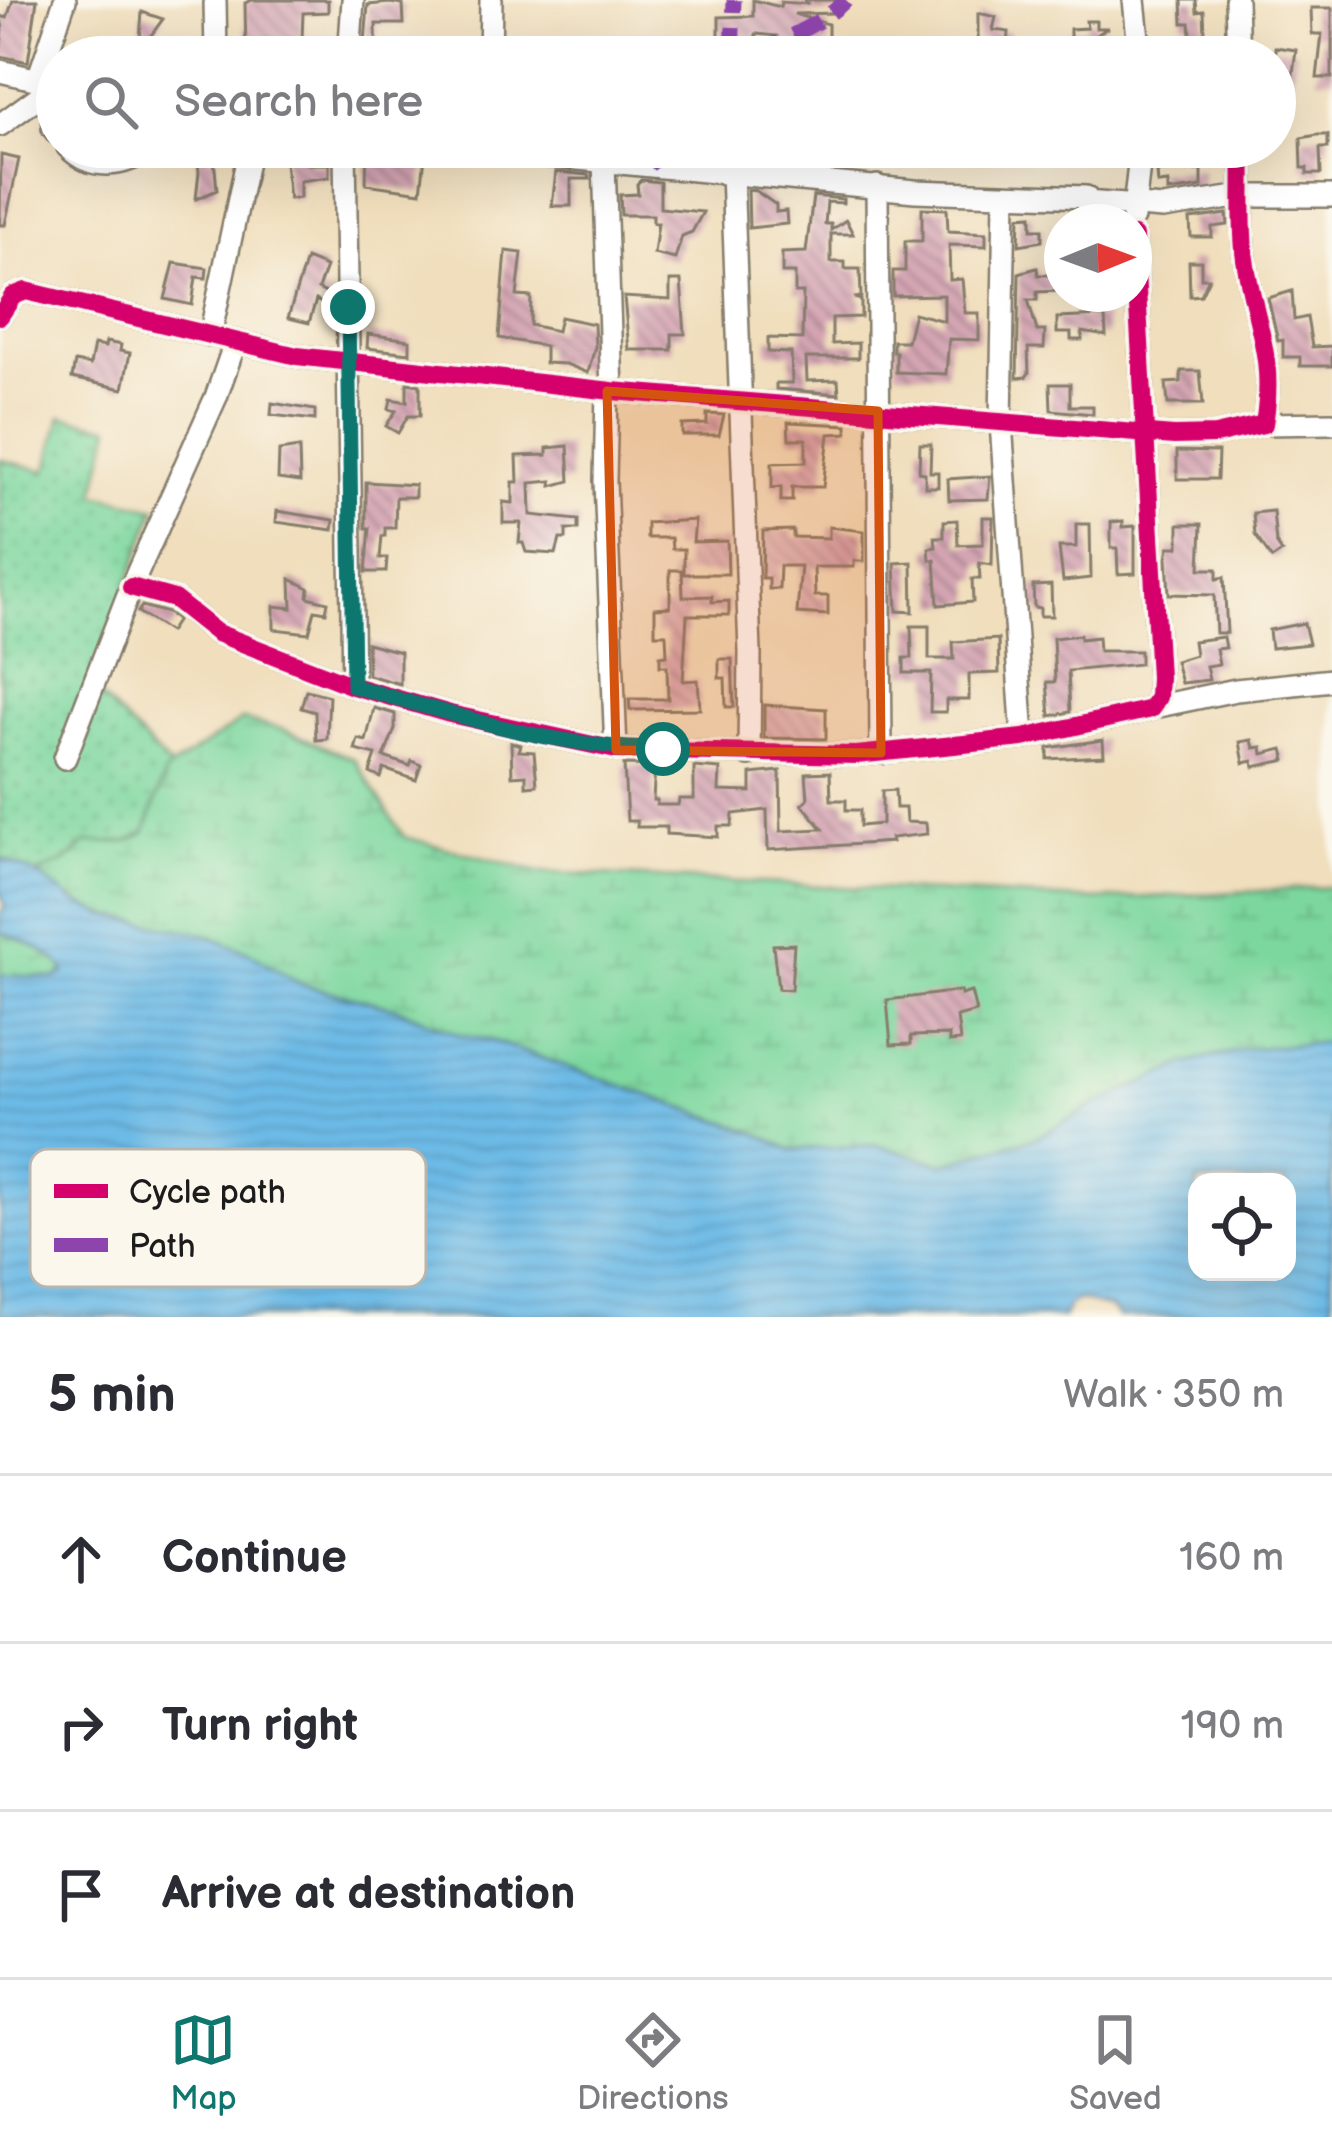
<!DOCTYPE html>
<html lang="en">
<head>
<meta charset="utf-8">
<style>
  :root { --surface:#fff; --page:#f7f7f7; --text:#2b2b33; --muted:#7c7c81; --line:#e1e1e2; --accent:#0f766e }
  body { margin:0; font-family:"Balsamiq Sans",sans-serif; background:var(--page); color:var(--text) }
  .controls { position:absolute; right:36px; bottom:36px; display:grid; overflow:hidden; border-radius:24px; box-shadow:0 12px 48px #0002 }
  .controls button { width:108px; height:108px; display:grid; place-items:center; padding:0; border:0; border-bottom:3px solid var(--line); background:var(--surface); color:var(--text); font:60px sans-serif }
  .compass { position:absolute; left:1044px; top:204px; width:108px; height:108px; border-radius:50%; background:var(--surface); box-shadow:0 12px 48px #0002; rotate:89deg }
  .stop { position:absolute; width:36px; height:36px; margin:-27px; border:9px solid #0f766e; border-radius:50%; background:#fff }
  .stop.end { background:#0f766e; border-color:#fff; box-shadow:0 3px 12px #0008 }
  .list { margin:0; padding:0; list-style:none }
  h2 { display:flex; justify-content:space-between; align-items:center; height:156px; margin:0; padding:0 48px; font-size:51px }
  h2 small { font-size:39px; font-weight:400; color:var(--muted) }
  .list li { display:grid; grid-template-columns:78px 1fr auto; gap:36px; align-items:center; box-sizing:border-box; height:168px; padding:0 48px; border-top:3px solid var(--line) }
  .list b { display:block; font-size:45px; white-space:nowrap }
  .list em { font-size:39px; font-style:normal; color:var(--muted) }
  .icon { flex:none; width:66px; height:66px; fill:none; stroke:currentColor; stroke-width:2; stroke-linecap:round; stroke-linejoin:round }
  .map { position:relative; flex:none; width:1332px; height:1317px; overflow:hidden }
  .search { position:absolute; background:var(--surface); box-shadow:0 12px 48px #0002; left:36px; right:36px; top:36px; height:132px; display:flex; align-items:center; gap:30px; box-sizing:border-box; padding:0 42px; border-radius:66px; color:var(--muted); font-size:45px }
  .sheet { height:660px; background:var(--surface) }
  nav { display:flex; justify-content:space-around; align-items:center; box-sizing:border-box; height:168px; border-top:3px solid var(--line); background:var(--surface); font-size:33px; color:var(--muted) }
  nav a { display:grid; justify-items:center; gap:6px }
  nav .on { color:var(--accent) }
  .map>svg:first-child { display:block }
</style>
</head>
<body>
<div class="map">
<svg width="1332" height="1317" viewBox="0 0 1332 1317">
  <defs>
    <pattern id="grass-dots" width="8" height="8" patternUnits="userSpaceOnUse" patternTransform="scale(3)"><rect width="8" height="8" fill="#7cd79e"/><path d="M2 2h.1M6 6h.1" fill="none" stroke="#6bb888" stroke-width="1.8" stroke-linecap="round"/></pattern>
    <pattern id="wetland-marsh" width="20" height="14" patternUnits="userSpaceOnUse" patternTransform="scale(3)"><rect width="20" height="14" fill="#7cd79e"/><path d="M1 5h8M5 5V1M11 12h8M15 12V8" fill="none" stroke="#6bb888"/></pattern>
    <pattern id="water-rules" width="6" height="5" patternUnits="userSpaceOnUse" patternTransform="scale(3)"><rect width="6" height="5" fill="#6cbae6"/><path d="M0 2.5h6" fill="none" stroke="#5d9fc5"/></pattern>
    <pattern id="building-back-hatch" width="6" height="6" patternUnits="userSpaceOnUse" patternTransform="scale(3)"><rect width="6" height="6" fill="#d4a4b3"/><path d="M-1 5l2 2M0 0l6 6M5-1l2 2" fill="none" stroke="#ab8591"/></pattern>
  </defs>
  <rect width="100%" height="100%" fill="#fbf7ec"/>
  <filter id="ink" filterUnits="userSpaceOnUse"><feTurbulence type="fractalNoise" baseFrequency=".00833" numOctaves="2"/><feDisplacementMap in="SourceGraphic" scale="24" xChannelSelector="R" yChannelSelector="G"/><feConvolveMatrix kernelMatrix="1 2 1 2 8 2 1 2 1" color-interpolation-filters="sRGB"/></filter>
  <filter id="wash" filterUnits="userSpaceOnUse"><feTurbulence type="fractalNoise" baseFrequency=".004" numOctaves="4" result="noise"/><feDisplacementMap in="SourceGraphic" scale="48" xChannelSelector="R" yChannelSelector="G"/><feGaussianBlur stdDeviation="2.7" result="paint"/><feColorMatrix in="noise" values="0 0 0 0 0 0 0 0 0 0 0 0 0 0 0 0 0 1.4 0 .05"/><feComposite in="paint" operator="in"/></filter>
  <g filter="url(#wash)">
    <rect width="100%" height="100%" fill="#f0debc"/>
    <!-- grass -->
    <polygon fill="url(#grass-dots)" stroke="#4c7a5d" stroke-width="3" points="61,416 111,427 95,494 156,508 90,686 172,769 166,772 146,832 127,842 86,843 66,861 37,874 0,858 0,460 47,471"/>
    <!-- wetland -->
    <g fill="url(#wetland-marsh)" stroke="#4c7a5d" stroke-width="3">
      <polygon points="242,720 282,729 354,759 404,837 538,872 1096,900 1332,887 1332,1042 1300,1047 1097,1104 1037,1137 943,1164 877,1146 792,1150 754,1132 490,1040 461,1035 396,1008 303,985 249,952 204,934 105,915 74,901 37,874 66,861 86,843 127,842 145,833 166,771"/>
      <path d="M 0,932 C 24,941 52,951 65,972 L 55,978 L 0,975 Z"/>
    </g>
    <!-- water -->
    <path fill="url(#water-rules)" stroke="#446b81" stroke-width="3" fill-rule="evenodd" d="M 0,858 L 37,874 L 74,901 L 105,915 L 204,934 L 249,952 L 303,985 L 396,1008 L 461,1035 L 490,1040 L 754,1132 L 792,1150 L 877,1145 L 943,1164 L 1037,1137 L 1097,1104 L 1185,1064 L 1245,1049 L 1332,1042 L 1332,1317 L 1118,1317 L 1111,1308 L 1079,1300 L 1069,1305 L 1064,1317 L 0,1317 L 0,975 L 55,978 L 65,972 C 52,951 24,941 0,932 L 0,914 L 5,905 L 0,892 ZM 1197,1182 L 1287,1182 L 1287,1272 L 1197,1272 Z"/>
    <g id="blocks">
      <!-- building -->
      <g fill="url(#building-back-hatch)">
        <polygon points="13,0 37,0 28,62 0,56 3,28 0,16 7,18"/>
        <polygon points="252,0 328,0 328,12 303,13 302,40 318,40 317,57 246,57 245,3"/>
        <polygon points="753,0 780,7 781,2 807,4 804,0 840,0 837,13 794,14 828,24 828,46 778,50 777,36 756,34 755,43 719,45 719,17 753,16"/>
        <polygon points="1182,0 1196,0 1197,12 1204,11 1205,34 1222,36 1223,47 1192,47 1190,23 1183,23"/>
        <polygon points="390,3 403,5 404,24 376,24 376,55 364,55 368,5"/>
        <polygon points="1311,8 1332,8 1332,78 1317,78 1322,34 1312,34"/>
        <polygon points="142,12 163,19 139,52"/>
        <polygon points="978,13 996,17 993,30 1009,32 1008,44 1005,47 978,39"/>
        <polygon points="1086,21 1096,21 1096,28 1108,28 1097,34 1098,56 1087,56 1087,38 1070,44 1070,29 1087,28"/>
        <polygon points="1275,47 1296,50 1291,89 1275,89"/>
        <polygon points="1317,135 1328,135 1328,148 1320,148 1321,174 1307,174 1307,168 1302,168 1301,138"/>
        <polygon points="196,147 210,147 208,159 214,158 217,190 196,199 199,172"/>
        <polygon points="299,147 309,147 309,164 329,164 329,177 300,181 300,198 289,199 284,153 299,152"/>
        <polygon points="367,147 426,147 421,192 366,184"/>
        <polygon points="1,155 19,159 5,225 0,225"/>
        <polygon points="1202,170 1202,187 1168,192 1168,183 1158,184 1157,172"/>
        <polygon points="556,172 589,175 590,179 571,179 571,206 552,206"/>
        <polygon points="641,180 660,182 660,208 703,212 692,232 682,236 675,259 654,254 658,223 653,223 653,215 621,215 620,195 638,194 637,184"/>
        <polygon points="748,190 756,191 776,205 776,212 786,211 787,224 749,228"/>
        <polygon points="813,196 843,199 843,203 827,202 825,224 831,224 831,230 846,220 853,234 831,234 831,262 845,262 845,269 860,269 861,297 854,298 861,300 861,317 832,318 832,344 858,343 858,358 806,358 807,381 838,380 839,394 776,389 776,383 792,383 791,353 768,352 768,338 802,339 803,293 795,293 795,273 782,273 782,253 806,252"/>
        <polygon points="922,208 947,209 948,231 986,233 986,246 949,245 950,280 962,279 965,313 979,313 979,340 949,339 946,374 896,372 896,352 893,352 893,341 907,341 914,313 944,321 944,295 893,296 893,271 905,271 905,241 922,241"/>
        <polygon points="1227,214 1228,225 1212,227 1212,237 1191,237 1190,219"/>
        <polygon points="1032,215 1032,229 1042,229 1042,241 1019,245 1020,216"/>
        <polygon points="506,251 522,253 517,296 531,297 530,325 557,331 560,317 594,324 595,347 588,373 566,364 545,363 545,346 499,338"/>
        <polygon points="306,259 326,267 318,289 330,295 325,305 316,300 309,323 288,318"/>
        <polygon points="1189,261 1201,261 1201,278 1209,278 1201,295 1190,296"/>
        <polygon points="174,263 207,268 206,278 196,277 192,305 165,299"/>
        <polygon points="1037,268 1038,275 1061,275 1061,291 1037,292 1037,300 1028,300 1037,331 1045,331 1044,348 1028,348 1029,373 1026,377 1017,378 1019,273"/>
        <polygon points="670,281 681,281 685,334 672,334 672,350 629,350 624,297 670,300"/>
        <polygon points="1292,291 1294,320 1307,317 1312,347 1332,346 1332,366 1300,366 1300,357 1283,357 1283,340 1278,341 1268,298"/>
        <polygon points="1105,316 1106,336 1082,332 1082,340 1071,340 1071,333 1057,333 1057,318"/>
        <polygon points="368,334 410,340 410,353 367,348"/>
        <polygon points="106,342 121,345 120,351 130,353 123,389 72,378 75,362 90,365 94,345 105,347"/>
        <polygon points="1181,371 1200,371 1203,404 1168,404 1166,383 1181,382"/>
        <polygon points="407,383 420,385 420,416 408,416 398,433 386,426 396,411 389,409 391,399 407,402"/>
        <polygon points="1050,384 1070,384 1070,406 1093,406 1093,414 1051,410"/>
        <polygon points="272,403 315,410 315,420 271,415"/>
        <polygon points="707,414 724,415 719,435 682,435 682,425 707,424"/>
        <polygon points="788,422 847,425 847,433 829,434 823,487 792,487 792,501 781,501 781,487 772,488 772,463 806,462 806,439 789,439"/>
        <polygon points="920,444 931,444 930,472 938,472 938,487 925,487 925,473 919,472"/>
        <polygon points="568,446 570,481 552,486 552,481 530,483 531,515 578,520 578,530 566,530 566,539 560,539 556,554 526,552 523,543 519,543 521,523 503,523 503,502 513,503 513,482 518,482 517,456 547,455 547,448"/>
        <polygon points="299,448 300,482 278,479 279,451"/>
        <polygon points="1177,451 1218,452 1217,479 1177,479"/>
        <polygon points="990,476 988,499 949,500 948,479"/>
        <polygon points="366,482 415,485 415,497 396,497 395,528 385,528 385,536 382,536 380,558 387,558 386,572 366,572 370,528 366,528"/>
        <polygon points="277,511 334,520 333,530 276,522"/>
        <polygon points="1273,511 1276,543 1282,552 1272,559 1255,535 1253,513"/>
        <polygon points="983,517 993,517 992,565 979,563 980,579 972,579 973,602 938,605 935,560 930,560 929,548 936,547 935,537 944,537 944,521 957,520 958,545 983,544"/>
        <polygon points="695,520 693,542 727,541 728,574 684,574 684,549 672,549 671,538 647,538 647,523"/>
        <polygon points="1123,521 1123,527 1135,526 1135,573 1118,574 1117,548 1111,548 1111,522"/>
        <polygon points="1076,524 1090,524 1091,578 1063,581 1059,547 1076,547"/>
        <polygon points="1179,524 1202,524 1200,569 1217,569 1217,579 1224,577 1227,633 1216,633 1214,595 1169,594 1167,558 1169,547 1179,547"/>
        <polygon points="829,527 864,531 864,561 854,561 854,567 814,567 815,596 828,596 828,615 797,613 801,566 780,566 779,589 769,589 769,578 762,578 763,531 793,530 793,537 829,538"/>
        <polygon points="912,562 913,612 897,611 895,563"/>
        <polygon points="670,570 682,570 683,597 712,596 712,602 729,601 729,615 687,615 683,681 698,680 700,709 630,710 629,699 668,699 667,666 660,666 660,656 667,655 666,634 655,634 655,608 670,607"/>
        <polygon points="291,579 309,588 308,597 328,602 326,612 315,610 309,633 274,629 274,606 292,608"/>
        <polygon points="1051,585 1052,616 1040,616 1040,608 1034,607 1033,586"/>
        <polygon points="142,606 167,613 177,620 169,632 138,612"/>
        <polygon points="1304,623 1309,644 1271,648 1269,630"/>
        <polygon points="911,626 929,626 929,659 954,659 953,642 998,639 999,673 969,674 969,700 946,700 946,712 930,712 931,673 904,673 904,658 912,658"/>
        <polygon points="1080,635 1080,639 1098,637 1099,651 1140,651 1140,664 1068,671 1070,712 1050,716 1047,682 1055,682 1053,638"/>
        <polygon points="1223,637 1225,648 1216,649 1219,664 1206,666 1209,680 1181,683 1175,661 1195,655 1193,641"/>
        <polygon points="367,643 400,652 400,684 368,675"/>
        <polygon points="719,659 732,659 734,707 726,707 725,678 719,678"/>
        <polygon points="306,690 329,696 327,739 316,740 315,712 301,708"/>
        <polygon points="764,705 826,709 826,739 764,738"/>
        <polygon points="374,708 395,714 395,729 384,757 410,766 412,761 421,765 416,780 384,769 381,778 370,773 376,755 355,750 358,739 366,741"/>
        <polygon points="1103,740 1104,756 1048,759 1048,748"/>
        <polygon points="1252,740 1254,748 1262,747 1263,754 1283,749 1286,760 1254,767 1253,761 1244,763 1240,742"/>
        <polygon points="511,742 521,745 519,751 534,752 537,785 526,786 526,775 512,776"/>
        <polygon points="624,765 655,766 653,800 657,800 657,805 678,805 679,799 694,799 694,767 720,769 719,791 751,792 751,774 780,771 781,831 823,829 802,804 808,799 806,773 830,772 831,800 846,800 846,810 860,810 860,826 882,824 882,791 895,790 896,808 905,808 906,822 926,823 927,834 891,838 892,842 768,850 767,810 733,814 732,826 718,826 718,837 666,834 666,827 637,827 637,821 627,821"/>
        <polygon points="794,944 791,990 778,989 773,945"/>
        <polygon points="960,991 961,995 971,992 976,1012 957,1017 960,1041 949,1042 949,1035 911,1036 911,1044 891,1045 887,1000"/>
      </g>
    </g>
  </g>
  <g filter="url(#ink)">
    <use href="#blocks" fill-opacity="0" stroke="#867d6c" stroke-width="3"/>
    <g fill="none" stroke-linecap="round" stroke-linejoin="round">
      <!-- minor casing -->
      <g stroke="#867d6c" stroke-width="26">
        <g id="minor">
          <polyline points="215,0 216,57"/>
          <polyline points="1134,0 1140,57"/>
          <polyline points="1236,0 1238,57"/>
          <polyline points="349,57 353,0"/>
          <polyline points="490,57 491,0"/>
          <polyline points="0,71 52,83"/>
          <polyline points="38,79 65,0"/>
          <polyline points="56,84 53,128 57,133"/>
          <polyline points="0,125 56,84"/>
          <path d="M 68,147 C 92,172 126,167 152,147"/>
          <polyline points="345,147 353,686"/>
          <polyline points="450,147 915,191 1086,197 1086,202 1163,208 1243,196 1332,196"/>
          <polyline points="604,162 612,391"/>
          <polyline points="732,173 750,652 749,755"/>
          <polyline points="877,186 881,753"/>
          <polyline points="1005,197 1001,423 1023,738"/>
          <polyline points="1133,218 1141,147"/>
          <path d="M 0,316 L 13,296 L 26,291 L 297,356 L 612,391 L 1174,436 L 1215,435 L 1264,424 C 1276,354 1254,323 1245,259 C 1240,222 1244,184 1242,147"/>
          <polyline points="210,336 250,147"/>
          <polyline points="607,391 605,481 616,750"/>
          <polyline points="1264,424 1332,423"/>
          <polyline points="131,587 174,599 217,633 353,686 450,714 616,750 856,755 1023,738 1151,709 1158,697 1159,677 1134,236"/>
          <polyline points="1154,707 1236,690 1332,680"/>
          <polyline points="65,758 131,587 216,397 235,343"/>
        </g>
      </g>
      <!-- minor -->
      <use href="#minor" stroke="#fff" stroke-width="21"/>
      <!-- quiet -->
      <g stroke="#8e44ad" stroke-width="15" stroke-dasharray="30 15" stroke-linecap="butt">
        <polyline points="732,57 734,0"/>
        <path d="M 753,57 C 783,36 820,27 846,0"/>
        <polyline points="649,165 670,147"/>
      </g>
      <!-- cycleway casing -->
      <g stroke="#fbf7ec" stroke-width="26">
        <g id="cycleway">
          <path d="M 0,316 L 13,296 L 26,291 L 297,356 L 612,391 L 1174,436 L 1215,435 L 1264,424 C 1276,354 1254,323 1245,259 C 1240,222 1244,184 1242,147"/>
          <polyline points="131,587 174,599 217,633 353,686 450,714 616,750 856,755 1023,738 1151,709 1158,697 1159,677 1134,236"/>
        </g>
      </g>
      <!-- cycleway -->
      <use href="#cycleway" stroke="#d6006c" stroke-width="18"/>
    </g>
  </g>
  <g fill="none" stroke-linecap="round" stroke-linejoin="round" filter="url(#ink)">
    <!-- route -->
    <path stroke="#0f766e" stroke-width="15" d="M 348,307 L 353,686 C 451,714 561,750 663,749"/>
  </g>
  <!-- marked area -->
  <path fill="#d4530e" fill-opacity="0.2" stroke="#d4530e" stroke-width="9" stroke-linejoin="round" d="M 607,391 L 878,411 L 881,753 L 616,750 Z"/>
  <!-- legend -->
  <rect x="30" y="1149" width="396" height="138" rx="18" fill="#fbf7ec" stroke="#b8b5ae" stroke-width="3"/>
  <rect x="54" y="1184" width="54" height="14" fill="#d6006c"/>
  <rect x="54" y="1238" width="54" height="14" fill="#8e44ad"/>
  <g font-size="33" fill="#1c1c1c">
    <text x="129" y="1203">Cycle path</text>
    <text x="129" y="1257">Path</text>
  </g>
</svg>
<div class="controls">
<button><svg class="icon" aria-label="locate" viewBox="0 0 24 24"><circle cx="12" cy="12" r="6"/><path d="M12 2v4M12 18v4M2 12h4M18 12h4"/></svg></button>
</div>
<svg class="compass" viewBox="-18 -18 36 36"><path d="M0-13l5 13h-10z" fill="#e53935"/><path d="M0 13l5-13h-10z" fill="#7c7c81"/></svg>
<div class="stop" style="left:663px;top:749px"></div>
<div class="stop end" style="left:348px;top:307px"></div>
<div class="search"><svg class="icon" aria-label="search" viewBox="0 0 24 24"><circle cx="10" cy="10" r="6"/><path d="M15 15l6 6"/></svg>Search here</div>
</div>
<section class="sheet">
<h2>5 min<small>Walk · 350 m</small></h2>
<ul class="list">
<li><svg class="icon" aria-label="ahead" viewBox="0 0 24 24"><path d="M12 20V5M6 11l6-6 6 6"/></svg><div><b>Continue</b></div><em>160 m</em></li>
<li><svg class="icon" aria-label="right" viewBox="0 0 24 24"><path d="M7 20v-9h11M14 6l5 5-5 5"/></svg><div><b>Turn right</b></div><em>190 m</em></li>
<li><svg class="icon" aria-label="arrive" viewBox="0 0 24 24"><path d="M6 21V4h12l-3 4 3 4H6"/></svg><div><b>Arrive at destination</b></div></li>
</ul>
</section>
<nav>
<a class="on"><svg class="icon" aria-label="map" viewBox="0 0 24 24"><path d="M3 6l6-2 6 2 6-2v14l-6 2-6-2-6 2zM9 4v14M15 6v14"/></svg>Map</a>
<a><svg class="icon" aria-label="directions" viewBox="0 0 24 24"><path d="M12 3l9 9-9 9-9-9zM9 14v-3h6M13 9l2 2-2 2"/></svg>Directions</a>
<a><svg class="icon" aria-label="saved" viewBox="0 0 24 24"><path d="M7 4h10v16l-5-4-5 4z"/></svg>Saved</a>
</nav>
</body>
</html>
